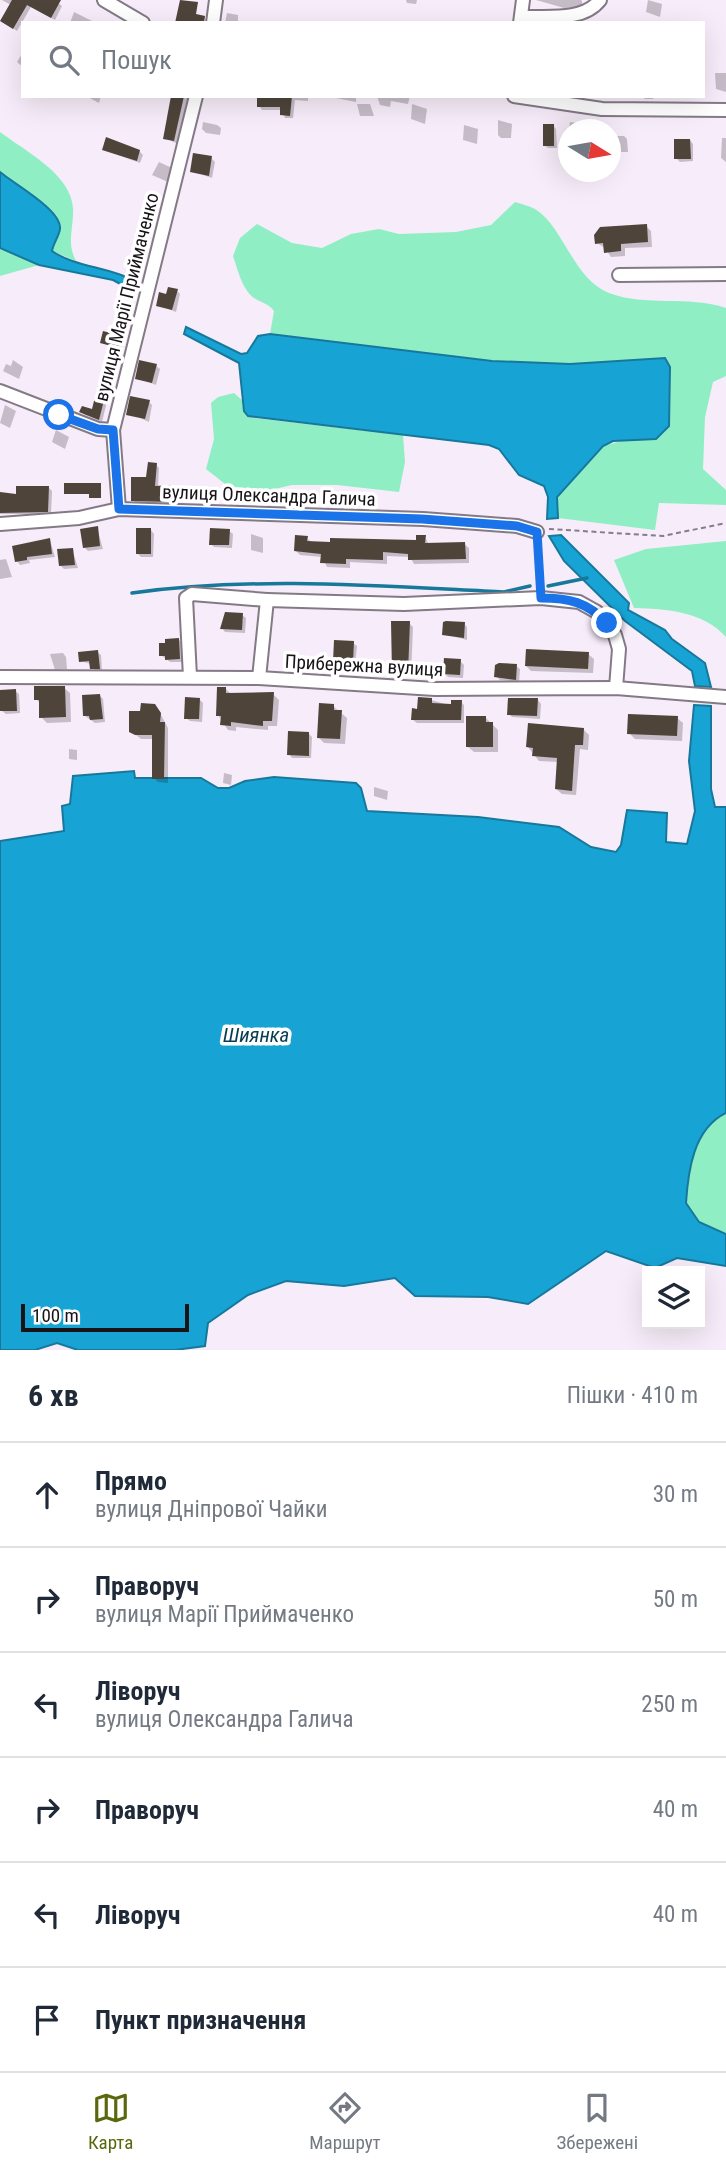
<!DOCTYPE html>
<html lang="uk">
<head>
<meta charset="utf-8">
<style>
  :root { --surface:#fff; --page:#f2f2f3; --text:#1f2937; --muted:#747a83; --line:#e0e1e3; --accent:#5b670d }
  body { margin:0; font-family:"Roboto Condensed",sans-serif; background:var(--page); color:var(--text) }
  .controls { position:absolute; right:21px; bottom:21px; display:grid; overflow:hidden; border-radius:0px; box-shadow:0 7px 28px #0002 }
  .controls button { width:63px; height:63px; display:grid; place-items:center; padding:0; border:0; border-bottom:2px solid var(--line); background:var(--surface); color:var(--text); font:35px sans-serif }
  .compass { position:absolute; left:558px; top:119px; width:63px; height:63px; border-radius:50%; background:var(--surface); box-shadow:0 7px 28px #0002; rotate:101deg }
  .scale { position:absolute; left:21px; bottom:18px; width:168px; box-sizing:border-box; padding-left:7px; border:4px solid #171317; border-top:0; font-size:19px; line-height:24px; white-space:nowrap; color:#171317; -webkit-text-stroke:5px #fff; paint-order:stroke }
  .stop { position:absolute; width:21px; height:21px; margin:-16px; border:5px solid #1a73e8; border-radius:50%; background:#fff }
  .stop.end { background:#1a73e8; border-color:#fff; box-shadow:0 2px 7px #0008 }
  .list { margin:0; padding:0; list-style:none }
  h2 { display:flex; justify-content:space-between; align-items:center; height:91px; margin:0; padding:0 28px; font-size:30px }
  h2 small { font-size:23px; font-weight:400; color:var(--muted) }
  .list li { display:grid; grid-template-columns:46px 1fr auto; gap:21px; align-items:center; box-sizing:border-box; height:105px; padding:0 28px; border-top:2px solid var(--line) }
  .list b { display:block; font-size:26px; white-space:nowrap }
  .list p { margin:0; font-size:23px; white-space:nowrap; color:var(--muted) }
  .list em { font-size:23px; font-style:normal; color:var(--muted) }
  .icon { flex:none; width:38px; height:38px; fill:none; stroke:currentColor; stroke-width:2; stroke-linecap:round; stroke-linejoin:round }
  .map { position:relative; flex:none; width:726px; height:1350px; overflow:hidden }
  .search { position:absolute; background:var(--surface); box-shadow:0 7px 28px #0002; left:21px; right:21px; top:21px; height:77px; display:flex; align-items:center; gap:18px; box-sizing:border-box; padding:0 24px; border-radius:0px; color:var(--muted); font-size:26px }
  .sheet { height:721px; background:var(--surface) }
  nav { display:flex; justify-content:space-around; align-items:center; box-sizing:border-box; height:98px; border-top:2px solid var(--line); background:var(--surface); font-size:19px; color:var(--muted) }
  nav a { display:grid; justify-items:center; gap:4px }
  nav .on { color:var(--accent) }
  .map>svg:first-child { display:block }
</style>
</head>
<body>
<div class="map">
<svg width="726" height="1350" viewBox="0 0 726 1350">
  <rect width="100%" height="100%" fill="#f7ecf9"/>
  <!-- green -->
  <g fill="#90eec4">
    <path d="M 0,132 C 25,151 71,174 73,208 C 74,228 66,242 76,261 L 52,251 L 60,229 L 31,193 L 19,189 L 0,172 Z"/>
    <path d="M 515,202 C 521,204 530,206 535,209 C 564,227 573,279 609,293 C 646,307 688,295 726,308 L 726,376 L 713,382 L 705,417 L 703,469 L 726,490 L 726,505 L 659,503 L 655,530 L 558,518 L 557,497 L 603,446 L 629,439 L 665,358 L 570,364 L 492,361 L 270,334 L 274,311 C 268,303 262,303 254,298 C 242,289 238,270 233,256 L 240,238 L 257,224 L 292,243 L 322,248 L 351,234 L 379,229 L 399,234 L 456,232 L 491,225 Z"/>
    <polygon points="0,248 39,265 0,276"/>
    <polygon points="234,393 243,401 244,411 254,418 403,435 405,462 399,492 337,485 292,485 253,494 225,484 206,469 214,439 211,403 218,397"/>
    <path d="M 726,541 L 726,637 C 703,611 666,609 634,608 L 614,560 L 646,549 Z"/>
    <path d="M 726,1113 L 726,1234 L 699,1222 L 686,1204 C 688,1172 693,1129 726,1113 Z"/>
  </g>
  <!-- water -->
  <g fill="#17a4d5" stroke="#17789c" stroke-width="2">
    <path d="M 0,172 C 14,184 62,210 60,229 C 59,236 53,244 52,251 C 73,266 106,267 131,279 L 133,291 L 113,280 L 39,265 L 0,248 Z"/>
    <polygon points="186,327 241,354 247,353 258,336 270,334 492,361 570,364 665,358 670,367 669,426 656,439 613,441 603,446 557,497 558,518 547,519 548,497 544,486 519,475 499,449 489,445 248,416 244,411 239,363 184,334"/>
    <polygon points="561,535 629,603 628,610 665,630 672,639 705,663 711,687 695,686 692,671 625,621 564,561 549,536"/>
    <path d="M 694,705 L 711,706 L 711,789 L 715,807 L 726,807 L 726,1113 C 693,1129 688,1172 686,1203 L 699,1222 L 726,1234 L 726,1266 L 677,1258 L 655,1268 L 606,1251 L 528,1304 L 488,1297 L 415,1296 L 395,1278 L 344,1286 L 286,1281 L 248,1295 L 208,1323 L 205,1346 L 175,1350 L 78,1350 L 57,1343 L 35,1350 L 0,1350 L 0,841 L 64,831 L 62,806 L 70,804 L 73,776 L 134,771 L 135,778 L 201,778 L 218,788 L 229,788 L 245,781 L 274,777 L 356,783 L 361,788 L 367,811 L 478,817 L 559,827 L 591,847 L 616,852 L 621,845 L 627,810 L 667,813 L 666,842 L 687,844 L 695,811 L 689,761 Z"/>
  </g>
  <!-- shadow -->
  <g fill="#0003">
    <polygon points="2,0 54,0 62,6 55,20 31,7 17,31 5,23 11,5"/>
    <polygon points="406,0 417,0 416,4 407,3"/>
    <polygon points="536,0 581,0 582,1 582,7 564,8"/>
    <polygon points="648,0 662,4 660,17 646,12"/>
    <polygon points="74,12 96,23 70,23"/>
    <polygon points="227,13 238,15 238,23 225,23"/>
    <polygon points="23,52 23,67 17,62"/>
    <polygon points="715,73 726,73 726,92 716,89"/>
    <polygon points="86,96 101,96 99,103"/>
    <polygon points="174,96 188,96 178,144 165,138"/>
    <polygon points="254,96 308,96 308,101 295,100 293,118 285,118 282,110 262,110 259,106 259,97"/>
    <polygon points="326,96 356,96 356,102"/>
    <polygon points="377,96 410,96 408,104 391,101 390,107 380,105"/>
    <polygon points="642,96 654,96 653,99 645,99"/>
    <polygon points="357,104 370,104 374,116 360,116"/>
    <polygon points="412,104 427,109 425,124 411,119"/>
    <polygon points="498,120 512,124 511,138 501,138 498,135"/>
    <polygon points="203,122 217,125 221,128 220,135 206,133 202,129"/>
    <polygon points="570,122 581,124 582,130 569,130"/>
    <polygon points="464,125 478,129 477,144 463,140"/>
    <polygon points="553,125 556,129 557,148 548,148 544,145"/>
    <polygon points="614,136 624,136 627,139 628,152 618,152 614,149"/>
    <polygon points="722,138 726,138 726,162 721,158"/>
    <polygon points="690,140 693,144 693,161 680,162 676,158"/>
    <polygon points="104,150 139,151 143,155 140,163"/>
    <polygon points="211,158 215,162 212,178 192,171"/>
    <polygon points="159,162 172,168 168,182 152,175"/>
    <polygon points="646,226 651,231 652,247 625,248 625,256 611,257 605,248 597,243 598,229"/>
    <polygon points="137,245 148,250 143,266 133,260"/>
    <polygon points="177,291 180,294 176,312 158,305"/>
    <polygon points="121,338 124,341 122,350 101,342"/>
    <polygon points="13,360 23,367 19,379 3,371 6,364 11,366"/>
    <polygon points="156,366 160,369 156,385 137,378"/>
    <polygon points="107,385 110,389 102,422 85,415 81,412 93,411"/>
    <polygon points="149,402 152,405 149,422 129,413"/>
    <polygon points="5,405 16,411 10,428 0,423"/>
    <polygon points="56,430 69,437 65,449 52,442"/>
    <polygon points="156,465 159,468 158,487 172,486 176,504 136,503 133,500"/>
    <polygon points="49,488 52,491 51,514 0,514 0,493 18,496"/>
    <polygon points="97,528 103,549 88,551 84,547"/>
    <polygon points="151,530 154,534 153,557 141,557 137,553"/>
    <polygon points="229,531 233,534 232,548 214,547 211,544"/>
    <polygon points="251,534 263,538 263,553 251,550"/>
    <polygon points="425,537 429,545 464,544 469,548 469,563 414,564 410,557 387,556 387,564 350,562 350,568 327,567 322,557 300,555 296,551 307,538 312,543 417,541"/>
    <polygon points="50,540 55,557 29,560 30,563 20,565 17,561"/>
    <polygon points="72,549 78,568 64,569 61,566"/>
    <polygon points="6,559 12,577 0,579 0,560"/>
    <polygon points="242,615 246,618 245,633 225,632 222,628"/>
    <polygon points="409,623 413,627 411,676 397,676 394,673"/>
    <polygon points="464,624 467,627 467,640 444,634"/>
    <polygon points="179,640 182,643 183,662 170,662 161,655 167,645"/>
    <polygon points="353,643 357,646 355,666 338,665 335,662"/>
    <polygon points="97,652 101,655 102,671 95,671 91,664 80,661"/>
    <polygon points="63,653 66,657 67,669 55,670 50,654"/>
    <polygon points="588,654 594,659 593,673 531,671 526,666"/>
    <polygon points="460,661 464,665 463,678 448,677 445,674"/>
    <polygon points="516,666 520,669 519,682 500,680 496,676"/>
    <polygon points="64,688 70,693 71,722 47,723 41,717 41,704 36,699"/>
    <polygon points="226,689 231,694 273,694 279,700 277,726 268,726 268,730 236,727 236,731 228,730 218,715"/>
    <polygon points="15,691 19,694 20,713 6,714 2,711"/>
    <polygon points="100,696 103,699 105,722 95,723 85,716"/>
    <polygon points="199,699 203,703 202,722 190,721 186,718"/>
    <polygon points="431,700 452,706 461,702 464,705 464,723 417,723 413,720"/>
    <polygon points="538,700 541,704 540,719 512,717 509,714"/>
    <polygon points="333,706 347,718 345,744 324,743 318,737"/>
    <polygon points="159,711 168,728 168,783 158,782 154,778 154,739 141,739 131,731"/>
    <polygon points="486,718 498,730 498,752 474,752 468,747"/>
    <polygon points="677,718 683,723 682,741 635,739 629,733"/>
    <polygon points="584,730 589,735 588,750 580,749 576,795 562,794 556,789 558,762 539,761 528,747"/>
    <polygon points="309,734 312,737 311,758 292,758 289,754"/>
    <polygon points="69,749 77,750 77,760 69,759"/>
    <polygon points="224,773 232,775 231,785 223,783"/>
    <polygon points="374,787 388,791 387,800 374,796"/>
  </g>
  <g fill="none" stroke-linecap="round" stroke-linejoin="round">
    <!-- stream -->
    <g stroke="#17789c" stroke-width="3.5">
      <polyline points="548,586 587,578"/>
      <path d="M 132,593 C 255,576 380,586 504,592 L 530,586"/>
    </g>
  </g>
  <!-- building -->
  <g fill="#4e443a">
    <polygon points="12,0 61,0 51,18 27,5 13,29 0,21"/>
    <polygon points="180,0 198,2 196,14 205,16 204,23 175,23"/>
    <polygon points="171,96 184,96 174,141 163,139"/>
    <polygon points="257,96 292,96 290,116 280,115 280,107 257,107"/>
    <rect x="543" y="124" width="11" height="22"/>
    <polygon points="106,137 140,150 137,161 102,150"/>
    <polygon points="674,139 690,139 691,159 674,159"/>
    <polygon points="193,153 212,156 209,176 190,172"/>
    <polygon points="647,224 648,242 621,244 621,251 604,253 603,243 595,244 594,235 600,227"/>
    <polygon points="168,287 178,289 172,310 156,306 159,292 166,294"/>
    <polygon points="103,331 122,336 119,348 100,343"/>
    <polygon points="139,360 157,364 152,383 135,379"/>
    <polygon points="99,381 108,384 99,420 79,412 82,406 92,409"/>
    <polygon points="130,396 150,400 145,419 126,415"/>
    <polygon points="148,462 157,463 155,486 173,485 174,502 131,501 131,477 146,477"/>
    <polygon points="64,483 101,483 101,498 89,498 89,494 64,494"/>
    <polygon points="16,486 49,486 48,512 0,513 0,492 16,494"/>
    <polygon points="98,526 100,546 83,548 80,529"/>
    <rect x="136" y="528" width="15" height="26"/>
    <polygon points="210,528 230,529 229,545 209,545"/>
    <polygon points="295,535 308,536 307,541 330,542 330,538 416,540 416,535 426,535 425,543 465,542 466,559 408,560 408,554 383,552 383,560 346,559 346,564 320,563 321,554 294,551"/>
    <polygon points="50,538 52,554 27,557 27,560 15,562 12,546"/>
    <polygon points="73,548 75,565 59,566 57,549"/>
    <polygon points="225,612 243,613 242,630 220,629"/>
    <polygon points="391,621 410,621 408,673 392,673"/>
    <polygon points="446,621 465,622 464,638 442,635 443,622"/>
    <polygon points="179,638 180,659 165,660 165,656 159,656 159,643 165,643 165,639"/>
    <polygon points="334,640 354,641 353,663 333,662"/>
    <polygon points="526,649 589,652 588,669 525,666"/>
    <polygon points="98,650 100,669 90,669 89,661 79,662 78,652"/>
    <polygon points="444,658 461,659 460,675 443,674"/>
    <polygon points="499,663 517,664 516,680 494,677 495,665"/>
    <polygon points="34,686 65,686 66,717 39,718 39,700 34,700"/>
    <polygon points="217,687 226,687 226,693 274,692 272,721 263,721 263,726 231,722 231,726 220,725 221,716 216,716"/>
    <polygon points="16,689 17,711 0,711 0,690"/>
    <polygon points="100,694 103,719 90,720 89,716 83,716 82,695"/>
    <polygon points="185,697 200,698 199,719 184,719"/>
    <polygon points="418,697 432,698 432,703 451,704 451,700 462,700 461,720 411,720 412,708 417,709"/>
    <polygon points="508,698 538,698 537,716 507,715"/>
    <polygon points="141,703 155,704 161,713 160,722 165,722 164,779 152,779 152,735 135,735 129,732 129,711 140,711"/>
    <polygon points="319,703 334,704 334,710 342,710 340,739 317,738"/>
    <polygon points="628,714 678,716 677,736 627,734"/>
    <polygon points="466,716 486,716 486,722 493,722 493,747 466,747"/>
    <polygon points="528,723 584,728 583,745 575,745 572,791 555,789 557,758 532,756 533,748 526,747"/>
    <polygon points="288,731 309,732 309,756 287,755"/>
  </g>
  <g fill="none" stroke-linecap="round" stroke-linejoin="round">
    <!-- minor casing -->
    <g stroke="#847a86" stroke-width="16">
      <g id="minor">
        <polyline points="104,0 143,23"/>
        <path d="M 521,17 C 546,16 583,22 600,0"/>
        <polyline points="213,23 216,0"/>
        <polyline points="520,23 523,0"/>
        <polyline points="514,96 602,109 726,110"/>
        <polyline points="619,275 726,274"/>
        <polyline points="0,391 98,429 113,430"/>
        <polyline points="119,509 113,430 196,96"/>
        <polyline points="0,524 79,518 119,509 423,519 517,526 537,532"/>
        <polyline points="0,677 259,678 435,689 616,688 726,697"/>
        <polyline points="190,677 186,598 192,594 267,600"/>
        <polyline points="259,678 267,600 404,604 541,598 579,602 597,612 615,635 619,649 616,688"/>
      </g>
    </g>
    <!-- path -->
    <g stroke="#857e86" stroke-width="2" stroke-dasharray="5 3.5" stroke-linecap="butt">
      <polyline points="549,529 663,536 726,523"/>
      <polyline points="538,543 540,587"/>
    </g>
    <!-- minor -->
    <use href="#minor" stroke="#fff" stroke-width="12"/>
  </g>
  <g fill="none" stroke-linecap="round" stroke-linejoin="round">
    <!-- route -->
    <path stroke="#1a73e8" stroke-width="9" d="M 59,415 L 98,429 L 113,430 L 119,509 L 422,519 L 517,526 L 537,532 L 541,598 C 569,598 587,602 607,623"/>
  </g>
  <g text-anchor="middle" stroke-width="7" stroke-linejoin="round" paint-order="stroke">
    <!-- street labels -->
    <g font-size="19" fill="#171317" stroke="#fff">
      <text transform="translate(126 297) rotate(-76)" y="7">вулиця Марії Приймаченко</text>
      <text transform="translate(269 495) rotate(2)" y="7">вулиця Олександра Галича</text>
      <text transform="translate(364 665) rotate(3)" y="7">Прибережна вулиця</text>
    </g>
    <!-- water labels -->
    <g font-size="21" font-style="italic" fill="#073e52" stroke="#fff">
      <text x="256" y="1042">Шиянка</text>
    </g>
  </g>
</svg>
<div class="controls">
<button><svg class="icon" aria-label="layers" viewBox="0 0 24 24"><path d="M12 4l9 5-9 5-9-5zM3 14l9 5 9-5"/></svg></button>
</div>
<svg class="compass" viewBox="-18 -18 36 36"><path d="M0-13l5 13h-10z" fill="#e53935"/><path d="M0 13l5-13h-10z" fill="#747a83"/></svg>
<div class="scale">100 m</div>
<div class="stop" style="left:59px;top:415px"></div>
<div class="stop end" style="left:607px;top:623px"></div>
<div class="search"><svg class="icon" aria-label="search" viewBox="0 0 24 24"><circle cx="10" cy="10" r="6"/><path d="M15 15l6 6"/></svg>Пошук</div>
</div>
<section class="sheet">
<h2>6 хв<small>Пішки · 410 m</small></h2>
<ul class="list">
<li><svg class="icon" aria-label="ahead" viewBox="0 0 24 24"><path d="M12 20V5M6 11l6-6 6 6"/></svg><div><b>Прямо</b><p>вулиця Дніпрової Чайки</p></div><em>30 m</em></li>
<li><svg class="icon" aria-label="right" viewBox="0 0 24 24"><path d="M7 20v-9h11M14 6l5 5-5 5"/></svg><div><b>Праворуч</b><p>вулиця Марії Приймаченко</p></div><em>50 m</em></li>
<li><svg class="icon" aria-label="left" viewBox="0 0 24 24"><path d="M17 20v-9H6M10 6l-5 5 5 5"/></svg><div><b>Ліворуч</b><p>вулиця Олександра Галича</p></div><em>250 m</em></li>
<li><svg class="icon" aria-label="right" viewBox="0 0 24 24"><path d="M7 20v-9h11M14 6l5 5-5 5"/></svg><div><b>Праворуч</b></div><em>40 m</em></li>
<li><svg class="icon" aria-label="left" viewBox="0 0 24 24"><path d="M17 20v-9H6M10 6l-5 5 5 5"/></svg><div><b>Ліворуч</b></div><em>40 m</em></li>
<li><svg class="icon" aria-label="arrive" viewBox="0 0 24 24"><path d="M6 21V4h12l-3 4 3 4H6"/></svg><div><b>Пункт призначення</b></div></li>
</ul>
</section>
<nav>
<a class="on"><svg class="icon" aria-label="map" viewBox="0 0 24 24"><path d="M3 6l6-2 6 2 6-2v14l-6 2-6-2-6 2zM9 4v14M15 6v14"/></svg>Карта</a>
<a><svg class="icon" aria-label="directions" viewBox="0 0 24 24"><path d="M12 3l9 9-9 9-9-9zM9 14v-3h6M13 9l2 2-2 2"/></svg>Маршрут</a>
<a><svg class="icon" aria-label="saved" viewBox="0 0 24 24"><path d="M7 4h10v16l-5-4-5 4z"/></svg>Збережені</a>
</nav>
</body>
</html>
